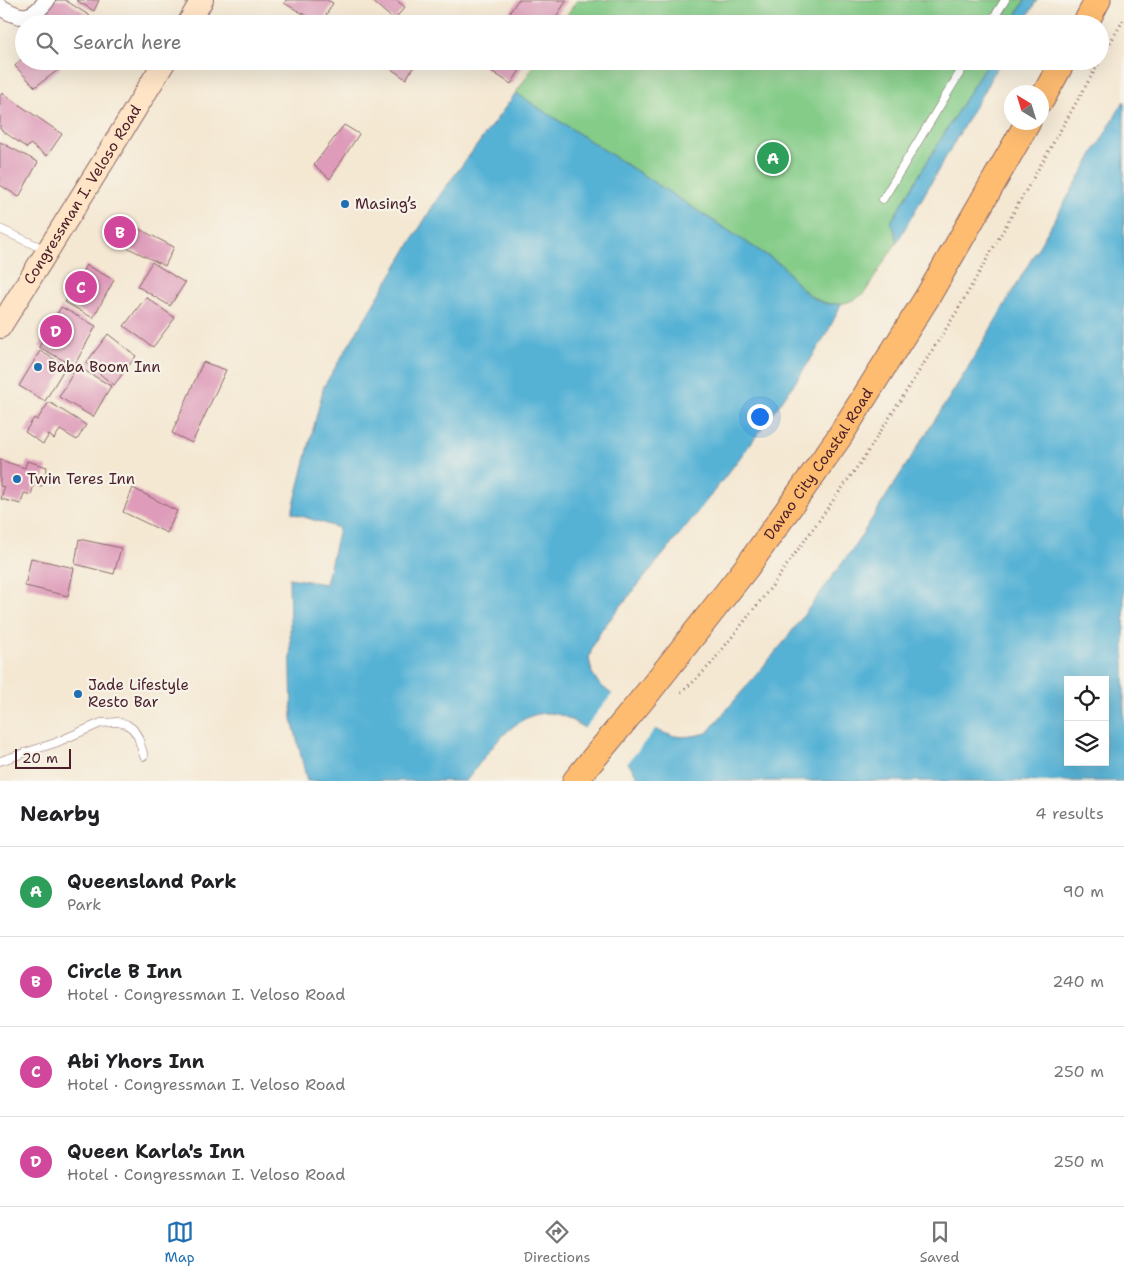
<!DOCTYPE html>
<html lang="en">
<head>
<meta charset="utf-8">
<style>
  :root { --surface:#fff; --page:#f6f6f6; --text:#202124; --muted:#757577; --line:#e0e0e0; --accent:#1f6fb2 }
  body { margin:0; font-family:"Shantell Sans",sans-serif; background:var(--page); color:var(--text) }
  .controls { position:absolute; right:15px; bottom:15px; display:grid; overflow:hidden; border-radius:0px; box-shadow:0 5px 20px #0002 }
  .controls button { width:45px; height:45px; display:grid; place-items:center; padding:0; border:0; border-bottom:1px solid var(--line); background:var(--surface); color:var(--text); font:25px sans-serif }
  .compass { position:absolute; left:1004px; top:85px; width:45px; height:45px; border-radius:50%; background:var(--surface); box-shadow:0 5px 20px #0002; rotate:322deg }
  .scale { position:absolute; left:15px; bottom:12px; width:56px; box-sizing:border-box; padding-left:5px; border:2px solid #4a1f2b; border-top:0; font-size:14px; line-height:18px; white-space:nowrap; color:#4a1f2b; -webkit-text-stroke:4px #f7f3e8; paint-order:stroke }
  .you { position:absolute; left:759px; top:416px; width:18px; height:18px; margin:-12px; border:4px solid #fff; border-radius:50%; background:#1a73e8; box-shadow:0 0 0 8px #1a73e833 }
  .badge { display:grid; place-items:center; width:32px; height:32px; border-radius:50%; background:var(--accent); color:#fff; font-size:16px; font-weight:700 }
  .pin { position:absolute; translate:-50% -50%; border:2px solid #fff; box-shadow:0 1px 5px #0006 }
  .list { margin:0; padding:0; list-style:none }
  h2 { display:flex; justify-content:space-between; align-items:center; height:65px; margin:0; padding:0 20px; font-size:21px }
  h2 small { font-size:16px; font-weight:400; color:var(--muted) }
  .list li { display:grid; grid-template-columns:32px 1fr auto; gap:15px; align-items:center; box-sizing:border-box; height:90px; padding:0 20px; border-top:1px solid var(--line) }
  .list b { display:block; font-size:19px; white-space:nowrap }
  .list p { margin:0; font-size:16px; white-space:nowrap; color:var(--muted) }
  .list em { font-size:16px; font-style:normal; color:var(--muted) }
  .icon { flex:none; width:28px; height:28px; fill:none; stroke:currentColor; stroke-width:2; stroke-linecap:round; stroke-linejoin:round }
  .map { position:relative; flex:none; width:1124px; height:781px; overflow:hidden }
  .search { position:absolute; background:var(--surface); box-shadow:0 5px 20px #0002; left:15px; right:15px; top:15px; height:55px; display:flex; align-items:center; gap:12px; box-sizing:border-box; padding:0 18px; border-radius:28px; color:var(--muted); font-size:19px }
  .sheet { height:425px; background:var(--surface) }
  nav { display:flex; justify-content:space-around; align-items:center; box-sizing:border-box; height:70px; border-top:1px solid var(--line); background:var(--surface); font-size:14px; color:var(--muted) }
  nav a { display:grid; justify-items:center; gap:2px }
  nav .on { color:var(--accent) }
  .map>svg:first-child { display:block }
</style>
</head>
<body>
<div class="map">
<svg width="1124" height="781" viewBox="0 0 1124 781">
  <rect width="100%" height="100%" fill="#f7f3e8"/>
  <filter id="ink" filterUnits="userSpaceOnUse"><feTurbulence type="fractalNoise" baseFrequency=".02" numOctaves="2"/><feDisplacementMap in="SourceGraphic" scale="10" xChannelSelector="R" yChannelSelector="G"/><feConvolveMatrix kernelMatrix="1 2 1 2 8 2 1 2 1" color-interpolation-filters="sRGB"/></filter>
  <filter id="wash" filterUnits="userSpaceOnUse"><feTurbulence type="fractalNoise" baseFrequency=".0096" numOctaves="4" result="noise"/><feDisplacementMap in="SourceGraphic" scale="20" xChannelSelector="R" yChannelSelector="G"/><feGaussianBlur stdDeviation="1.12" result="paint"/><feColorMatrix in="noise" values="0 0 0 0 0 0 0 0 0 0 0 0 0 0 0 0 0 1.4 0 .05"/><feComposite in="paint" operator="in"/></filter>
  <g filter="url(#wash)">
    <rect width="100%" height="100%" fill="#f4e8d3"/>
    <!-- green -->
    <g fill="#84cc88" stroke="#67765a">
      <polygon points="577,0 1025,0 1011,24 561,24"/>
      <path d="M 537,61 L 988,61 L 891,222 L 894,228 L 897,242 C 889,254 881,266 874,278 C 870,283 867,291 863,294 C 858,298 851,301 845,303 C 818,310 797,286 783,266 L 516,93 Z"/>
    </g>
    <!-- water -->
    <g fill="#57b2d5" stroke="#506880" fill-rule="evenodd">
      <polygon points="1025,0 1037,0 1023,24 1011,24"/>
      <polygon points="988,61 1001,61 897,242 894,228 891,222"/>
      <path d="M 516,93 L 783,266 C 794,281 809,301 829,304 C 833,304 837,304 841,304 C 825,343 795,382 771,416 C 718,489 660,558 603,628 L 594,643 L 589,658 L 592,673 L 599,684 L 654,728 C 672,739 687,738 707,733 L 784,642 L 854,547 L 966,371 L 1124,101 L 1124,781 L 640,781 C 636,774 632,768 627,762 C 617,752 604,744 594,735 C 581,726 566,714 550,713 C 513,711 486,756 466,781 L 307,781 L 292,719 L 289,578 L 326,584 L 339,528 L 292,513 L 324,386 L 439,196 ZM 1068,680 L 1105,680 L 1105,762 L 1068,762 Z"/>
    </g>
    <!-- pier -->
    <polygon fill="#f4e8d3" points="613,693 657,727 626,765 583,730"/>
    <g id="blocks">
      <!-- building -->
      <g fill="#de9cba">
        <polygon points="53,0 65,0 90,16 85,24 58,24 41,13"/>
        <polygon points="76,0 99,0 94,11"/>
        <polygon points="286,0 327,0 333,3 321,24 284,3"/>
        <polygon points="371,0 396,0 405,7 394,20"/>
        <polygon points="518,0 567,0 551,24 502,24"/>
        <polygon points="24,56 24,61 50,61 61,68 35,87 15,66"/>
        <polygon points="392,61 417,61 406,79 388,67"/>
        <polygon points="476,61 526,61 511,84"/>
        <polygon points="2,93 62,134 47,156 30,144 27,148 0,129 0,96"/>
        <polygon points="344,125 359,134 330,179 314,165"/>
        <polygon points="0,142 38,162 19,197 0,185"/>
        <polygon points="120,219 174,247 165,266 110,239"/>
        <polygon points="152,262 185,283 170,306 137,286"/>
        <polygon points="86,265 114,280 93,318 65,302"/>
        <polygon points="146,297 175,318 153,347 124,326"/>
        <polygon points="61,307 96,326 74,366 39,347"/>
        <polygon points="108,334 136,356 114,385 86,363"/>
        <polygon points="40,351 66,366 45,401 19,386"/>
        <polygon points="203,362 226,370 192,443 172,433"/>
        <polygon points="77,366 111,386 93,417 59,397"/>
        <polygon points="49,402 86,425 77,440 60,430 54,439 49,435 43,444 25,432 34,418 37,420"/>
        <polygon points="0,460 25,468 27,461 47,467 42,486 34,484 31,495 24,493 21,504 1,499 4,487 0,486"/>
        <polygon points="133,488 177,511 167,533 123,512"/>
        <polygon points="79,539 121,548 114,574 75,564"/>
        <polygon points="31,558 74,568 68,596 25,586"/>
      </g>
    </g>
  </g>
  <g filter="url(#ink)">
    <use href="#blocks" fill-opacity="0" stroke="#866566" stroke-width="1"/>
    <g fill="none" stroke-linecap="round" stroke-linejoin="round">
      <!-- lane casing -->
      <g stroke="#866566" stroke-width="9">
        <g id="lane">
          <polyline points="990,24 1005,0"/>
          <polyline points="883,199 967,61"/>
          <polyline points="0,229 46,250"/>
          <polyline points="0,761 55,743 101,723 118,722 126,724 133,729 138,737 144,756"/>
        </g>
      </g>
      <!-- street casing -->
      <g stroke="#866566" stroke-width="18">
        <path id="street" d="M 0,7 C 22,20 31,21 47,0"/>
      </g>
      <!-- secondary casing -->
      <g stroke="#866566" stroke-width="24">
        <g id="secondary">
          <polyline points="188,24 202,0"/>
          <path id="s1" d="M 0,327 L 106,157 L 165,61"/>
        </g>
      </g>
      <!-- primary casing -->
      <g stroke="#866566" stroke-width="27">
        <g id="primary">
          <polyline points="1085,24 1098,0"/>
          <polyline points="1042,99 1063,61"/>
          <path id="s2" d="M 575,781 L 650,690 L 747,567 L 838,439 L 928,296 L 1028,122"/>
        </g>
      </g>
      <!-- path -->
      <g stroke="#866566" stroke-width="3" stroke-dasharray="1 4" stroke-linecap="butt">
        <polyline points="1100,60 1124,19"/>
        <polyline points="681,692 693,682 710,665 772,586 865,456 956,313 1100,61"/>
      </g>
      <!-- lane -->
      <use href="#lane" stroke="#fff" stroke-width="8"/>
      <!-- street -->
      <use href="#street" stroke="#fff" stroke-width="16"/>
      <!-- secondary -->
      <use href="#secondary" stroke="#ffe4c6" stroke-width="22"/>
      <!-- primary -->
      <use href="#primary" stroke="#febc71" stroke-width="25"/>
    </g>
  </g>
  <!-- markers -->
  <g fill="#1f6fb2" stroke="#f7f3e8" stroke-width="2">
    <circle cx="345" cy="204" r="5"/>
    <circle cx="38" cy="367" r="5"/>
    <circle cx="17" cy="479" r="5"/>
    <circle cx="78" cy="694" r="5"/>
  </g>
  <g text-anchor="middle" stroke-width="4.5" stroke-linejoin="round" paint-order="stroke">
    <!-- street labels -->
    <g font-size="15" fill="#4a1f2b" stroke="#f7f3e8">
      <text dy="5" stroke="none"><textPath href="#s1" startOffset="156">Congressman I. Veloso Road</textPath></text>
      <text dy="5" stroke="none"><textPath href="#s2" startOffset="400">Davao City Coastal Road</textPath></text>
    </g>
    <!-- poi labels -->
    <g font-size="15" fill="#4a1f2b" stroke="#f7f3e8" text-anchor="start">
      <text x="355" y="209">Masing’s</text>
      <text x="48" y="372">Baba Boom Inn</text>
      <text x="27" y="484">Twin Teres Inn</text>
      <text x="88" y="690">Jade Lifestyle<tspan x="88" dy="17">Resto Bar</tspan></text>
    </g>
  </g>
</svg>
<div class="controls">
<button><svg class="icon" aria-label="locate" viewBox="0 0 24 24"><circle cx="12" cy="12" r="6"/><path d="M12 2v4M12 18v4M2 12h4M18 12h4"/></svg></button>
<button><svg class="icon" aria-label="layers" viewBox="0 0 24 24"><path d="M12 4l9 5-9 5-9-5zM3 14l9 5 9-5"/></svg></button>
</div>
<svg class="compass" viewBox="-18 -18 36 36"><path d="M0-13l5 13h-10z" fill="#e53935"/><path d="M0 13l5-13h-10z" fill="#757577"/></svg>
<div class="scale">20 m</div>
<div class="you"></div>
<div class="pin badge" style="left:773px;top:158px;background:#2e9e5b">A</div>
<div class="pin badge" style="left:120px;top:232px;background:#d1479c">B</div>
<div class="pin badge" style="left:81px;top:287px;background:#d1479c">C</div>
<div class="pin badge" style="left:56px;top:331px;background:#d1479c">D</div>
<div class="search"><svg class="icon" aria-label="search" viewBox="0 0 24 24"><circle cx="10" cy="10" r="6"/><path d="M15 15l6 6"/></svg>Search here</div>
</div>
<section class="sheet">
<h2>Nearby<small>4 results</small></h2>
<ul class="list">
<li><span class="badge" style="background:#2e9e5b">A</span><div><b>Queensland Park</b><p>Park</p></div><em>90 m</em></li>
<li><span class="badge" style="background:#d1479c">B</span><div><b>Circle B Inn</b><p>Hotel · Congressman I. Veloso Road</p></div><em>240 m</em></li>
<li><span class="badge" style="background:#d1479c">C</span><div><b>Abi Yhors Inn</b><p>Hotel · Congressman I. Veloso Road</p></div><em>250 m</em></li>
<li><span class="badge" style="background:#d1479c">D</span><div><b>Queen Karla's Inn</b><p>Hotel · Congressman I. Veloso Road</p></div><em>250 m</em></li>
</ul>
</section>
<nav>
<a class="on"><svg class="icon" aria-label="map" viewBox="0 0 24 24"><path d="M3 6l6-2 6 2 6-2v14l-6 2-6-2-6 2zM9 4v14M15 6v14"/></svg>Map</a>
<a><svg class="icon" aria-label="directions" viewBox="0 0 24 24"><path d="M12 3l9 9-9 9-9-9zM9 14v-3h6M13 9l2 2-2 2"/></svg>Directions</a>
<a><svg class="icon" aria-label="saved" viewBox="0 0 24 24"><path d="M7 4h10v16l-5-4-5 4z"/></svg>Saved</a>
</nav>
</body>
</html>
